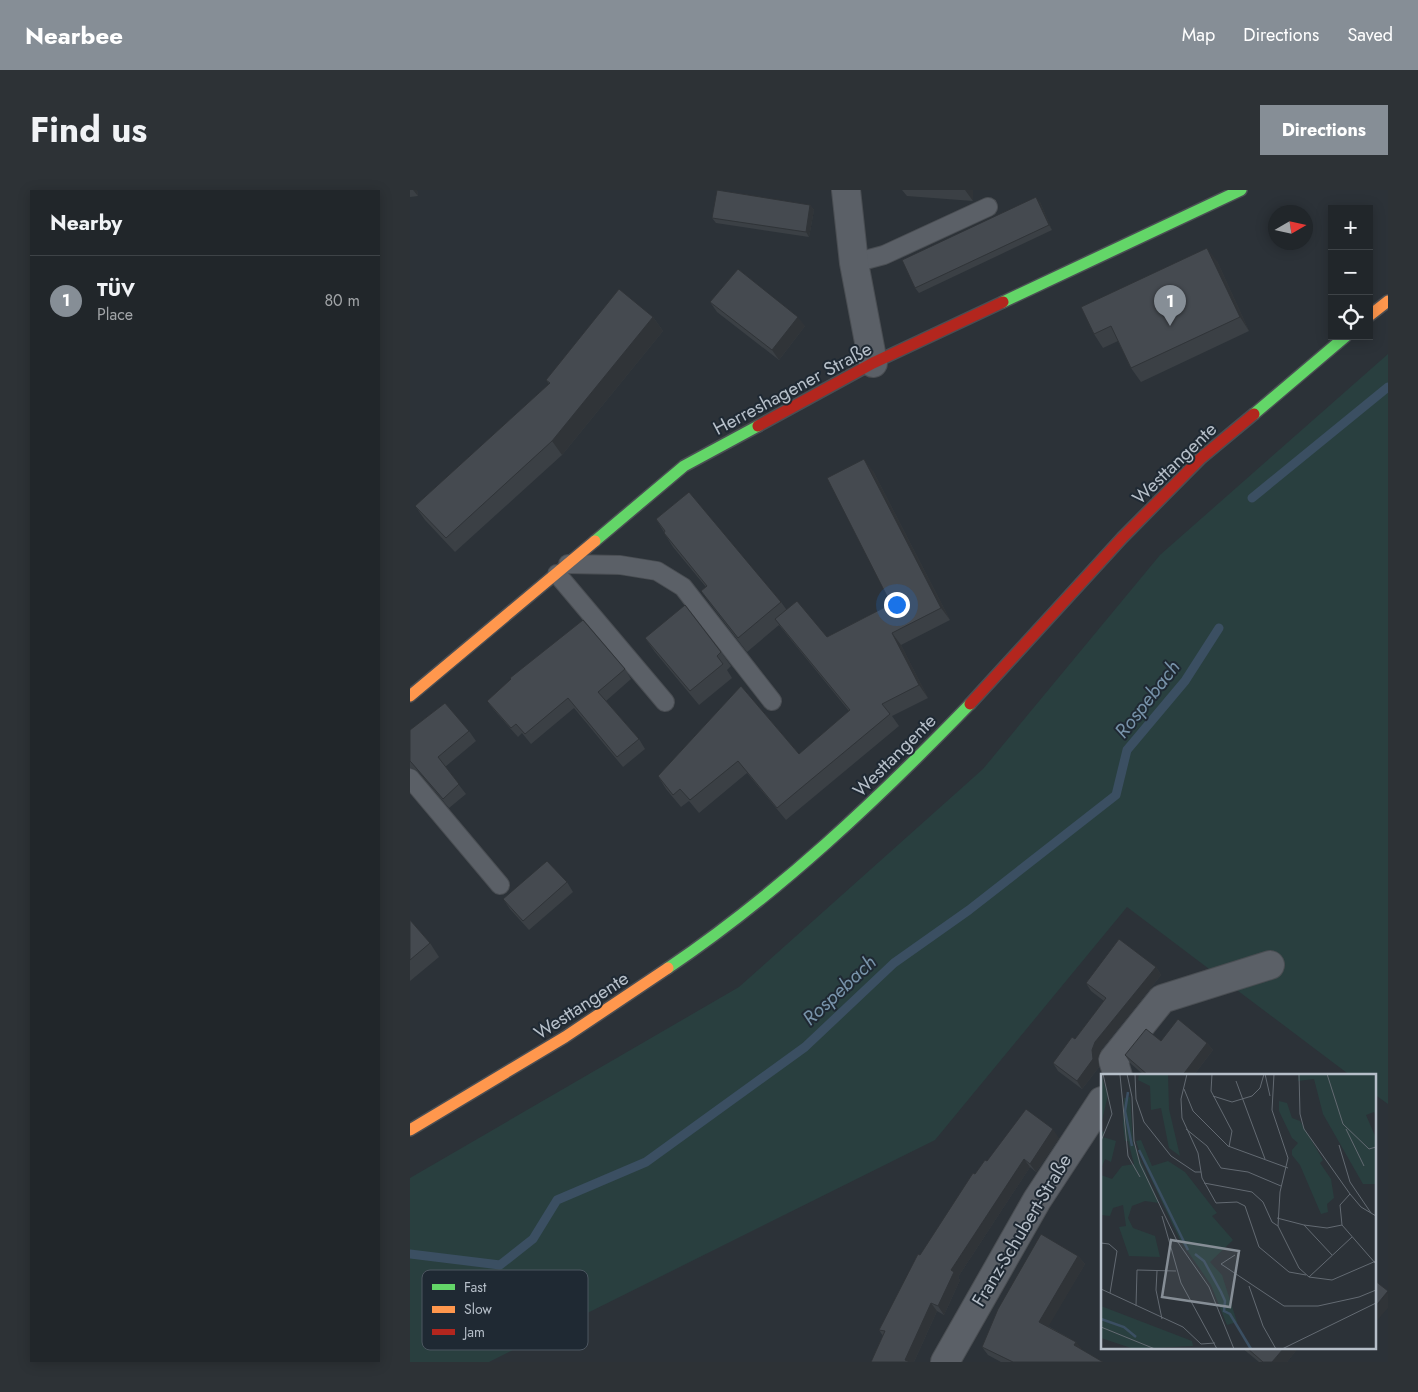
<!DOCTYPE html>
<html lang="en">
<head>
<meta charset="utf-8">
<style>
  :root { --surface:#21262a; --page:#2d3236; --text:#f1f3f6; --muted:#a2a5a8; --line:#3e4347; --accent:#868e96 }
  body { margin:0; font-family:Jost,sans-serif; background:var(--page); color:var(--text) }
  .controls { position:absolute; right:15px; top:15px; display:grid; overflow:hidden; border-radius:0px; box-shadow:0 2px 12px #0003 }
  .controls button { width:45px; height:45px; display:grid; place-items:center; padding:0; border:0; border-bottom:1px solid var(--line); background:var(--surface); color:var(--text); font:25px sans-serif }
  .compass { position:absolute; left:858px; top:15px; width:45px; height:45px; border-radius:50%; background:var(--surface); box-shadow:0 2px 12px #0003; rotate:81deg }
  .you { position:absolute; left:486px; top:414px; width:18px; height:18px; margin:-12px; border:4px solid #fff; border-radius:50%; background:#1a73e8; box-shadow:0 0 0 8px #1a73e833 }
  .badge { display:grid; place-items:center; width:32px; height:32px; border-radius:50%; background:var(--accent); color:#fff; font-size:16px; font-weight:700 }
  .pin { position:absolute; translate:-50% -41px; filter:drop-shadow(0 1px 2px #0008) }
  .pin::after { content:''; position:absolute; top:26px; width:18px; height:15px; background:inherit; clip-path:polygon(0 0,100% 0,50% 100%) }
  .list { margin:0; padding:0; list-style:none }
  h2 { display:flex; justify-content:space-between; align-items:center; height:65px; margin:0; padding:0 20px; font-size:21px }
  h2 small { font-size:16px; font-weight:400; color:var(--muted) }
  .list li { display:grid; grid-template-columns:32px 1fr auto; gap:15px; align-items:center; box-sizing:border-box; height:90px; padding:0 20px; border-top:1px solid var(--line) }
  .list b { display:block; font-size:19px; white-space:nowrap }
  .list p { margin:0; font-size:16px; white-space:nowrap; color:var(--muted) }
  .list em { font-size:16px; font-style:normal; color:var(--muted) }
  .icon { flex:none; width:28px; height:28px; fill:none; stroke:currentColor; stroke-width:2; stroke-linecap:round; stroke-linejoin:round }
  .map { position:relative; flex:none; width:978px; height:1172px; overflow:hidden; border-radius:0px }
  header { display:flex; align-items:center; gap:30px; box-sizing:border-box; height:70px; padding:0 25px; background:var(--accent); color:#fff }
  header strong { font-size:24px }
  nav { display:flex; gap:28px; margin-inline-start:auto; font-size:18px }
  .intro { display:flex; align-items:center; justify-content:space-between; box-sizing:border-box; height:120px; padding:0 30px }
  h1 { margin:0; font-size:35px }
  .button { padding:12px 22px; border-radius:0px; background:var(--accent); color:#fff; font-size:18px; font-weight:700 }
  main { display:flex; gap:30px; padding:0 30px }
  aside { flex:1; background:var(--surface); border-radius:0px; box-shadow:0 2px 12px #0003 }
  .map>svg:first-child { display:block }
</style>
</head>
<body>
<header>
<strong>Nearbee</strong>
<nav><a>Map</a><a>Directions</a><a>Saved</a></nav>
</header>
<div class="intro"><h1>Find us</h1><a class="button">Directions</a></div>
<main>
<aside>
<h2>Nearby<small></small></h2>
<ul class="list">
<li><span class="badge">1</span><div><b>TÜV</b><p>Place</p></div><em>80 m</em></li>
</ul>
</aside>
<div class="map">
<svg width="978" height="1172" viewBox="0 0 978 1172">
  <rect width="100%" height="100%" fill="#2c3238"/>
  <!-- green -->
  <polygon fill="#293f3f" points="978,164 978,914 964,904 964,886 941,886 717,717 525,950 79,1172 0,1172 0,988 329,797 573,579 750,365"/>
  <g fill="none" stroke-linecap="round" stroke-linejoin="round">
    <!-- stream -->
    <g stroke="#3b4f62" stroke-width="9">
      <polyline points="842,308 978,197"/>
      <polyline points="0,1064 90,1075 123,1049 147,1010 236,972 395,857 484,773 559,720 706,605 717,560 775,491 809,438"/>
    </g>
    <!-- lane casing -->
    <g stroke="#4a4e53" stroke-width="20">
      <g id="lane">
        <polyline points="444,73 474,65 578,17"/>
        <polyline points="158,374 210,375 247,381 273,397 362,511"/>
        <polyline points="147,384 255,512"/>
        <polyline points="0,588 90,695"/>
      </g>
    </g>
    <!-- street casing -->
    <g stroke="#4a4e53" stroke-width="30">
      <g id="street">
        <polyline points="436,0 444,73 463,173"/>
        <polyline points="708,886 703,870 752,809 860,775"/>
        <polyline points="535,1172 627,1010 692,911"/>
      </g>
    </g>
    <!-- fast casing -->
    <g stroke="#4a4e53" stroke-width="14">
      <g id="fast">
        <polyline points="593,112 831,0"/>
        <polyline points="844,224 936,146"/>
        <polyline points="185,351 274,276 348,236"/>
        <path d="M 258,778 C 369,703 467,610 560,514"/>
      </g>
    </g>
    <!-- slow casing -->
    <g stroke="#4a4e53" stroke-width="14">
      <g id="slow">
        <polyline points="959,126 978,111"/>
        <polyline points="0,506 185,351"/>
        <polyline points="0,940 155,847 258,778"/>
      </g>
    </g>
    <!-- jam casing -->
    <g stroke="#4a4e53" stroke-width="14">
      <g id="jam">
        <polyline points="348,236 463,173 593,112"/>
        <polyline points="560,514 712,348 791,268 844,224"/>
      </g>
    </g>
    <!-- lane -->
    <use href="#lane" stroke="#5b6067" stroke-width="18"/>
    <!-- street -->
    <use href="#street" stroke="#5b6067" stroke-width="28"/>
    <!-- fast -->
    <use href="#fast" stroke="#63d668" stroke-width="11"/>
    <!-- slow -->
    <use href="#slow" stroke="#ff974d" stroke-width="11"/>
    <!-- jam -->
    <use href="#jam" stroke="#b3261e" stroke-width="11"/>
  </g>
  <!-- wall -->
  <g fill="#3b4045">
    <polygon points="0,0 7,0 8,6 0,7"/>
    <polygon points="492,0 563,0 563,11 497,6"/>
    <polygon points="630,12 642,40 509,103 505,98"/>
    <polygon points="400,15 404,20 399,47 306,33 302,28"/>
    <polygon points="807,71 839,141 731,192 721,178 708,151 693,158 684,144"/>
    <polygon points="300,112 395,136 369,170 307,122"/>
    <polygon points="243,127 253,141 152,265 45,362 15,330 5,316 139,194 136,190"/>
    <polygon points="463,281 540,430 491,455 518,508 482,526 489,536 376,630 337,583 289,623 279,611 271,617 256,599 248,586 331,496 389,564 439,521 369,435 337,462 301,415 291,401 296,397 263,357 254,343 254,342 246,329 371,412 376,419 417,447 481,414"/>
    <polygon points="235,448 311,462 321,476 317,480 322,488 289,515 245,462"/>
    <polygon points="215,479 221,489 196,511 229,549 235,559 213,577 164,518 121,554 112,543 108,547 84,520 77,511"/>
    <polygon points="0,540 59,541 66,551 35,577 56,604 39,618 8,581 0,578"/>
    <polygon points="157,692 163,702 119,740 100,719 93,709"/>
    <polygon points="0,730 20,753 29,767 0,791"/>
    <polygon points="746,777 751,785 691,860 688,868 689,877 672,899 648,881 643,873 665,849 694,811 681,801 676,793"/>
    <polygon points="751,851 797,853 803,860 783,886 735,886 720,873 715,865"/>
    <polygon points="649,948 626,982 620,977 548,1087 550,1090 534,1125 527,1121 504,1172 461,1172 473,1146 469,1140 510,1065 565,984 577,971"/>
    <polygon points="668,1066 675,1074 638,1136 666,1152 672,1160 693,1172 591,1172 578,1165 572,1157"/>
    <polygon points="832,1158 888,1158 877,1172 849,1172"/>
  </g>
  <!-- shaded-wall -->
  <g fill="#303438">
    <polygon points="3,0 7,0 8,6"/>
    <polygon points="555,0 563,0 563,11"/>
    <polygon points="626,7 630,12 642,40 639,35"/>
    <polygon points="400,15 404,20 399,47 396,42"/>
    <polygon points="797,58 807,71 839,141 830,127"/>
    <polygon points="243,127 253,141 152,265 142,251"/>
    <polygon points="388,127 395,136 369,170 362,160"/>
    <polygon points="454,269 463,281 540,430 531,418"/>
    <polygon points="482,443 491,455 518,508 509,495"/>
    <polygon points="746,777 751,785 691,860 688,868 689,877 672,899 667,891 685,852"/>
    <polygon points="797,853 803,860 783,886 772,886"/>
    <polygon points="643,939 649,948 626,982 620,974"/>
    <polygon points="614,969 620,977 548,1087 550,1090 534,1125 528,1116 541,1080"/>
    <polygon points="668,1066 675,1074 636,1141 629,1132"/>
    <polygon points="978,1102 978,1118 964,1134 964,1118"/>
    <polygon points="521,1113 527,1121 504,1172 496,1172 495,1170"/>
    <polygon points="666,1152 673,1160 664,1155"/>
    <polygon points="874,1158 888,1158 877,1172 862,1172"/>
  </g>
  <!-- building -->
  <g fill="#454a50" stroke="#303438">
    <polygon points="307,0 400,15 396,42 302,28"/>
    <polygon points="626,7 639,35 505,98 492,70"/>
    <polygon points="797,58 830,127 721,178 701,136 684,144 671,117"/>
    <polygon points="328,79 388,127 362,160 300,112"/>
    <polygon points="209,99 243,127 142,251 36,348 5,316 140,193 136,190"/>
    <polygon points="454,269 531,418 482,443 509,495 472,514 480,524 367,618 328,571 280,610 270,599 263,605 248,586 331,496 389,564 440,520 365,429 387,411 417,447 481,414 417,288"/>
    <polygon points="279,302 371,412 328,448 291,401 297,396 254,343 255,341 246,329"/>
    <polygon points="275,415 311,462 307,466 313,474 280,501 235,448"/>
    <polygon points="173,430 215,479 188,502 229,549 207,567 158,508 115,544 106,534 101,538 77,511 101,489 100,488"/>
    <polygon points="35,513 59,541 28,567 49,594 33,609 1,572 0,571 0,540"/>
    <polygon points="137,671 157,692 113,731 93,709"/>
    <polygon points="0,730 20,753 0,770"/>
    <polygon points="709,749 746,777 685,852 682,860 683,869 667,891 643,873 662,847 665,849 696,808 676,793"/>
    <polygon points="768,829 797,853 772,886 739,886 715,865 736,839 751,851"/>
    <polygon points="616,919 643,939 620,974 614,969 541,1080 544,1082 528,1116 521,1113 495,1170 500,1172 461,1172 475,1141 469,1140 508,1064 510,1065 563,983 565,984 575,970 577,971"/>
    <polygon points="631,1044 668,1066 629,1132 666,1152 664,1155 693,1172 603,1172 572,1157 588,1119"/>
    <polygon points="964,1090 978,1101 964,1118"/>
    <polygon points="837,1158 874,1158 862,1172 853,1172"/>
  </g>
  <g text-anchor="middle" stroke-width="4" stroke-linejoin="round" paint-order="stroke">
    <!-- street labels -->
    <g font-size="19" fill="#b6bfc9" stroke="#1f2933">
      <text transform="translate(382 198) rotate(-28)" y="7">Herreshagener Straße</text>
      <text transform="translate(764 273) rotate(-44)" y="7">Westtangente</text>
      <text transform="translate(484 565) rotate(-45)" y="7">Westtangente</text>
      <text transform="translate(171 815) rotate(-33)" y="7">Westtangente</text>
      <text transform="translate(611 1040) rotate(-59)" y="7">Franz-Schubert-Straße</text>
    </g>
    <!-- water labels -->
    <g font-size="20" font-style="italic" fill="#7893aa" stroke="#1f2933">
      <text transform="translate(737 509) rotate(-52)" y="7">Rospebach</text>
      <text transform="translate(429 800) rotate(-43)" y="7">Rospebach</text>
    </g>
  </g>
  <!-- overview -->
  <g transform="translate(691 884)">
    <rect width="275" height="275" fill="#2c3238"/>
    <path d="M 0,0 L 7,21 L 0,51 ZM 38,0 L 67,0 L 68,35 L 79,82 L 68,74 L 60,34 L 50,36 L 49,12 L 37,6 ZM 197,0 L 275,0 L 275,42 L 273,38 L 265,41 L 275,64 L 275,110 L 262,110 L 222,40 L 213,5 L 197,7 ZM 29,23 L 32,69 L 58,129 L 44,127 L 31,132 L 27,144 L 32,154 L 54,162 L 59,183 L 28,182 L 18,153 L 25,152 L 22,131 L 12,134 L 9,142 L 0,141 L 0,101 L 11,105 L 21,92 L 33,90 L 27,67 L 24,67 L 22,50 L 23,24 ZM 178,27 L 186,29 L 191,44 L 199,47 L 222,86 L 219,89 L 230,105 L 233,124 L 226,130 L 227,138 L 220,140 L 199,91 L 191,81 L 191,76 L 197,69 L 191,64 L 178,37 ZM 0,57 L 4,58 L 2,63 L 15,67 L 10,88 L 4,85 L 0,95 ZM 40,66 L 51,92 L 67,87 L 84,98 L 116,139 L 111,142 L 132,166 L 109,188 L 121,201 L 136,248 L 126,251 L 110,211 L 79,166 L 42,88 L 35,67 ZM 0,232 L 91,267 L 92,272 L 33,275 L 0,264 Z" fill="#293f3f"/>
    <path fill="none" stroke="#3b4f62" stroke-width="2.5" d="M 27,18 L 24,37 L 31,72M 38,76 L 87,176M 94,180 L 103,187 L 120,218 L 124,227 L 123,237 L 129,240 L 150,275M 0,245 L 23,253 L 35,263"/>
    <path fill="none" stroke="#636a72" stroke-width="1" d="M 26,0 L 31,23 L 33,67 L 39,90 L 76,167 L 108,213 L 133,275M 34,0 L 35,25 L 43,48 L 70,82 L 94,98 L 100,98M 86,0 L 80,25 L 81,44 L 97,79 L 101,104 L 115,129 L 136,128 L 144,132 L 158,173 L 188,198 L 205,201M 111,0 L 110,17 L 131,57 L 128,73M 164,0 L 169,22M 173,0 L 171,36 L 187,84 L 179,118 L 177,152 L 198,194 L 208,203 L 231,206 L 275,187M 198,0 L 199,40 L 203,55 L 249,120 L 260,133 L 275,142M 226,0 L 242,50 L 268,75 L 275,73M 19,1 L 27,82 L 39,103M 135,7 L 164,85M 83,15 L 92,37 L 127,72 L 187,94M 112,22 L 131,28 L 151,22 L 159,14 L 163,0M 85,55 L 106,72 L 120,94 L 147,98 L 180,112M 245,55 L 263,92M 0,67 L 11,40 L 2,0M 238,71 L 249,108 L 270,139M 103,109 L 151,118 L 162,128 L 171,148 L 177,152M 249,120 L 239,131 L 241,151 L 275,190M 61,142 L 80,209 L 116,275M 176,144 L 203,151 L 231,181M 203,151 L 226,154 L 241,151M 0,169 L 8,170 L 16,177 L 9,219M 134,181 L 120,190 L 183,232 L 217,232 L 258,223 L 275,216M 56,197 L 55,216 L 61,245M 208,203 L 251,163M 148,212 L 162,252 L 175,275M 0,215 L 82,253 L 100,270 L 114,269M 35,232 L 36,196 L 75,197M 0,253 L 54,275M 181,275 L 275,229"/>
    <path fill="#868e96" fill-opacity="0.15" stroke="#868e96" stroke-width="2.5" d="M 70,166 L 138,177 L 129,233 L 61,223 Z"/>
    <rect width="275" height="275" fill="none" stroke="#b6bfc9" stroke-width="2.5"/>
  </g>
  <!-- legend -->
  <rect x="12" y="1080" width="166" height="80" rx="8" fill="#1f2933" stroke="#4c5660" stroke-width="1"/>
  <rect x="22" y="1094" width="23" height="6" fill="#63d668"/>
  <rect x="22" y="1116" width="23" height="7" fill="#ff974d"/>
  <rect x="22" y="1139" width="23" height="6" fill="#b3261e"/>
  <g font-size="14" fill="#b6bfc9">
    <text x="54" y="1102">Fast</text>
    <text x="54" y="1124">Slow</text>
    <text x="54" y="1147">Jam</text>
  </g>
</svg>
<div class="controls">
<button>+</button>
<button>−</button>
<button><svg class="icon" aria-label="locate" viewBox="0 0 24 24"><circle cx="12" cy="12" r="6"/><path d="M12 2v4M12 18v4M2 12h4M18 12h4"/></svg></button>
</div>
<svg class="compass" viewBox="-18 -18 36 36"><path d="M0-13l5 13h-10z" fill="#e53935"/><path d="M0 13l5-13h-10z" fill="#a2a5a8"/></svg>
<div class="you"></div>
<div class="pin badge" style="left:760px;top:136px">1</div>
</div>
</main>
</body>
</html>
